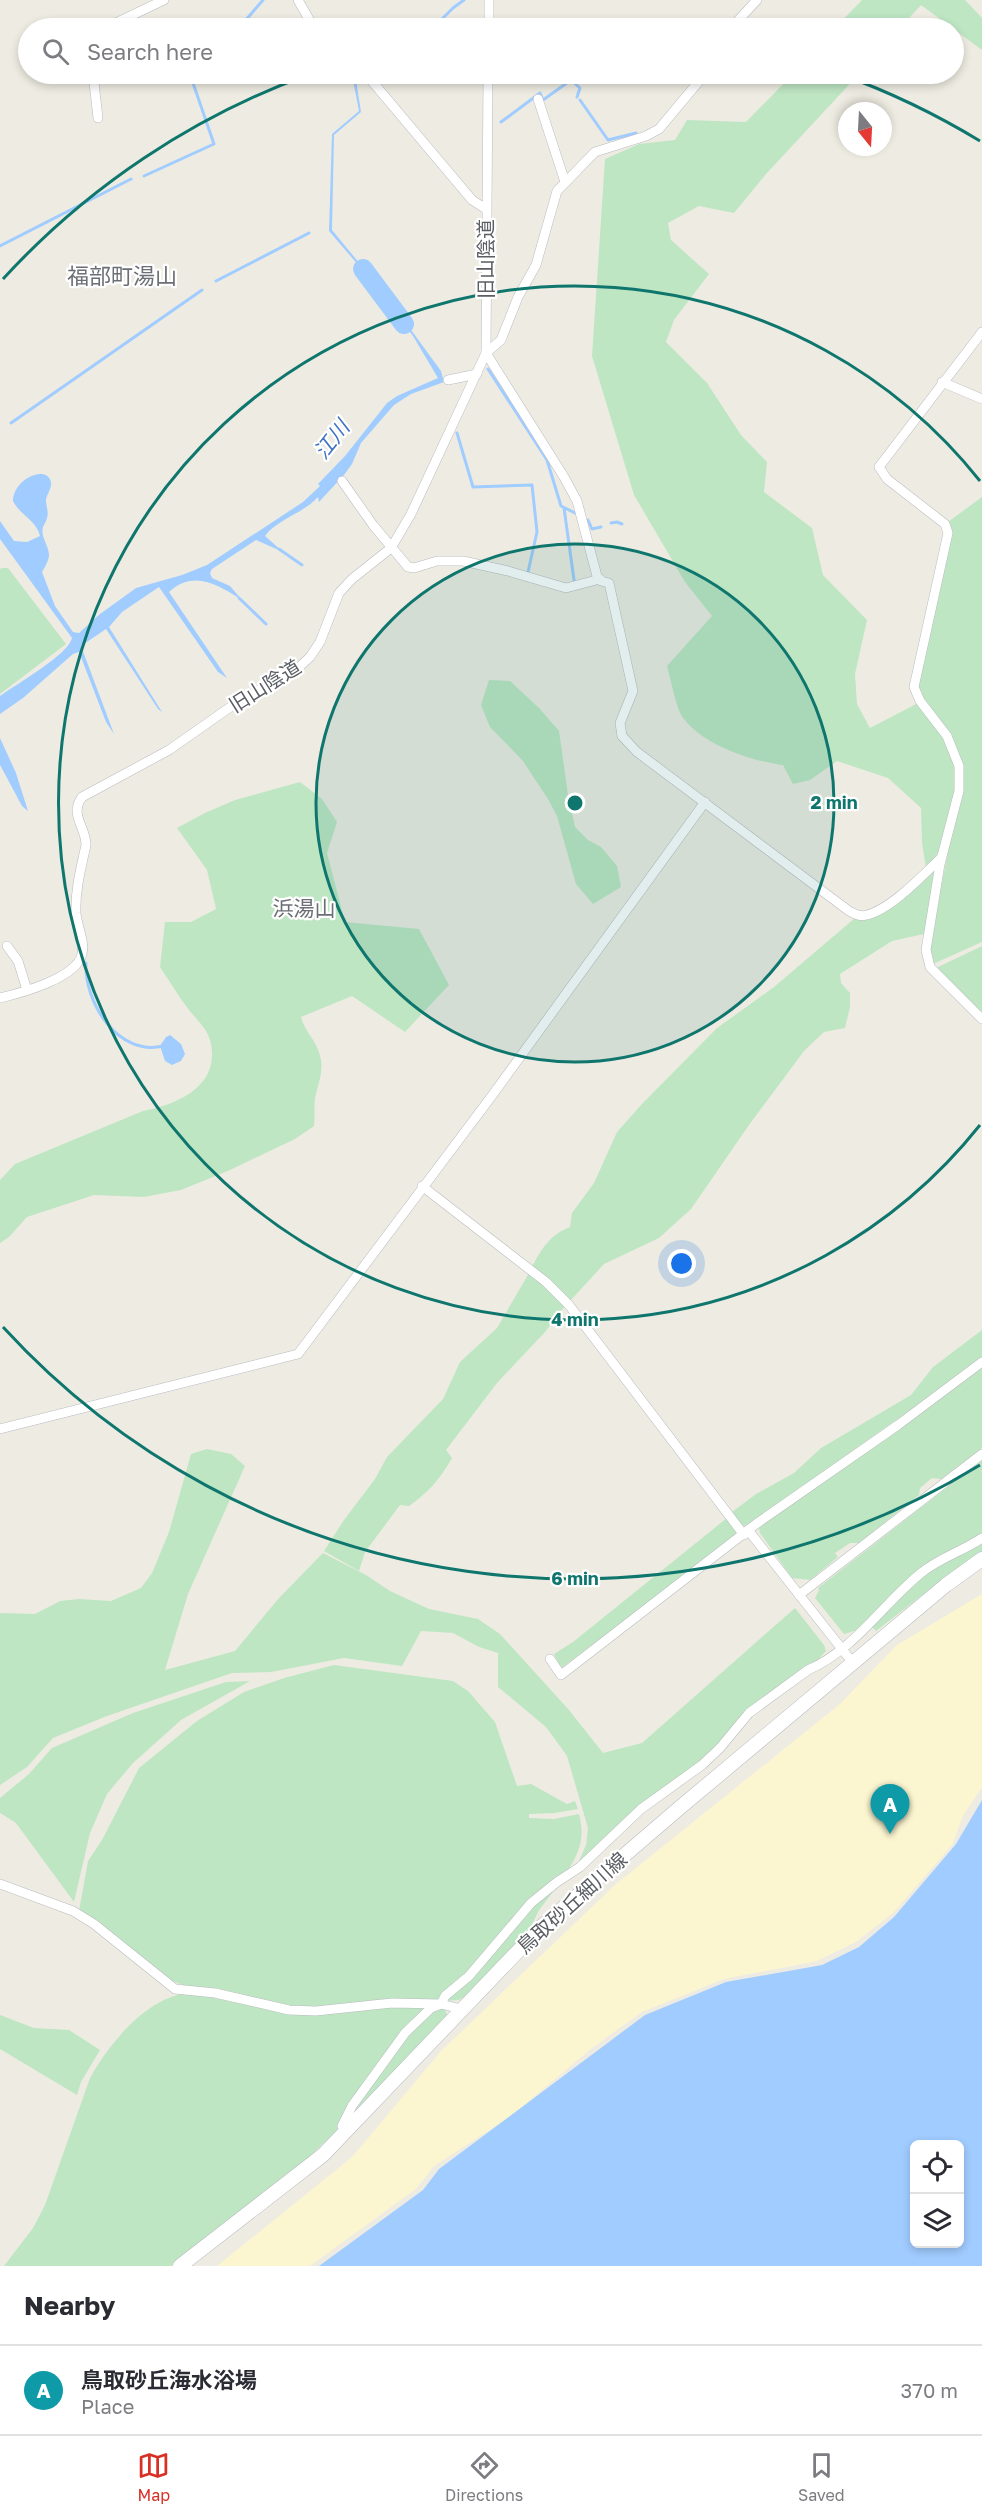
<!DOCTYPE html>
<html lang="en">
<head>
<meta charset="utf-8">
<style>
  :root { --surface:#fff; --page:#f7f7f7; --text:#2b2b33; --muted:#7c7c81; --line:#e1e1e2; --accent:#d93025 }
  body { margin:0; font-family:"Golos Text","Noto Sans JP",sans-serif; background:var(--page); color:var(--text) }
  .controls { position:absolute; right:18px; bottom:18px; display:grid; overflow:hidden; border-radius:9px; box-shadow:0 3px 9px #0003 }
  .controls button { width:54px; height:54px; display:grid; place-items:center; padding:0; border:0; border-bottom:2px solid var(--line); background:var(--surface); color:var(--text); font:30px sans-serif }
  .compass { position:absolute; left:838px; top:102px; width:54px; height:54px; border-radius:50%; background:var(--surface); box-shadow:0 3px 9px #0003; rotate:162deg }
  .you { position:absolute; left:682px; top:1264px; width:21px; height:21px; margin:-15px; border:4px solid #fff; border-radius:50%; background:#1a73e8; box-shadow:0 0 0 9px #1a73e833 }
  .badge { display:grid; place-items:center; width:39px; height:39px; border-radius:50%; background:var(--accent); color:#fff; font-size:20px; font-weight:700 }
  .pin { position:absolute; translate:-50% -50px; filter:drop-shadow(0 2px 3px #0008) }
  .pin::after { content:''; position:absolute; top:32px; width:21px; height:18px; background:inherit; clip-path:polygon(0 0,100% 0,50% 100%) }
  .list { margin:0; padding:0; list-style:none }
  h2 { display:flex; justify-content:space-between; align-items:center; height:78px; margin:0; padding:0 24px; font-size:26px }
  h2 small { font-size:20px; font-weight:400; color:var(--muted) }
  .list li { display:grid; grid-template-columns:39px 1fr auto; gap:18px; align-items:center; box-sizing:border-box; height:90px; padding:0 24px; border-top:2px solid var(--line) }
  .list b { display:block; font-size:22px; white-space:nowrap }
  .list p { margin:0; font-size:20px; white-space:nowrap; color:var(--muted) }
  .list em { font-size:20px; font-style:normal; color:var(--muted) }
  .icon { flex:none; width:33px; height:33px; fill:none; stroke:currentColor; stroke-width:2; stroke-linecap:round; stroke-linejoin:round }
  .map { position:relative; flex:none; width:982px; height:2266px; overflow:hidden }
  .search { position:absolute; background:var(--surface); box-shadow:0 3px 9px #0003; left:18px; right:18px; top:18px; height:66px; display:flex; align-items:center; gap:15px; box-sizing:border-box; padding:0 21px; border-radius:33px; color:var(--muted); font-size:22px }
  .sheet { height:168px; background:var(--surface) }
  nav { display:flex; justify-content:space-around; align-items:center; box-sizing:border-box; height:84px; border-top:2px solid var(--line); background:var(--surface); font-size:16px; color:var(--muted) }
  nav a { display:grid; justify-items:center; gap:3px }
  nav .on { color:var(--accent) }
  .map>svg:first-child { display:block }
</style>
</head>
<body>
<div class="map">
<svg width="982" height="2266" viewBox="0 0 982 2266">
  <rect width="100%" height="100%" fill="#eeece2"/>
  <!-- green -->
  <g fill="#bee6c3">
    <polygon points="862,0 965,0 982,18 982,50 921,5 900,28 835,28"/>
    <path d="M 793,74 L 859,74 L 766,174 L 734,213 L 699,206 L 668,223 L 671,240 L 709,274 L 674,320 L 666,342 L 707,383 L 741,435 L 767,462 L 764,492 L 812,528 L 823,575 L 867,620 L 855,674 L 857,704 L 870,728 L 918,703 L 942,734 L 955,765 L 956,786 L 939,851 L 926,868 L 922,843 L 921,808 L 888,778 L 837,761 L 810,780 L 793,784 L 783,765 C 751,761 704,745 684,719 C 676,710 671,679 667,666 L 712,616 L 685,582 L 634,495 L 592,356 L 605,159 L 639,144 L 675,140 L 687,120 L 746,122 Z"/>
    <polygon points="982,497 982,942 933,964 929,952 949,846 961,799 962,765 951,734 919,692 917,684 952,529 948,522"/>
    <polygon points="2,568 8,568 66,644 0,694 0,569"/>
    <polygon points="489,680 510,681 539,708 559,731 568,795 575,827 588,840 601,847 617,866 621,887 593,904 576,884 557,816 548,799 523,761 490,727 481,705"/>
    <path d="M 300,782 L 322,799 L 337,822 L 327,853 L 345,922 L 419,929 L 449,985 L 405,1032 L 352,996 L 301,1017 C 305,1033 318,1041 321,1060 C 323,1073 318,1085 315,1098 C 314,1107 315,1117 314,1126 L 295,1139 L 230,1170 L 181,1190 L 144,1197 L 94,1195 L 27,1217 L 9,1237 L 0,1243 L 0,1180 L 15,1164 L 143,1111 C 179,1104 222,1085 210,1040 C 207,1028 193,1016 186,1006 C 177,994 169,980 160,967 L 165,922 L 191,922 L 216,909 L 207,870 L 177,828 L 205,813 L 235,800 Z"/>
    <path d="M 937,865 L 924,934 L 892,941 L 840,974 L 841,983 L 850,993 L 850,1007 L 845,1028 L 824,1032 L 804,1051 L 749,1125 L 691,1209 L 659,1238 L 604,1264 L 570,1301 L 532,1267 C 541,1249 551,1234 570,1227 L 572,1213 L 594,1183 L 617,1132 L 641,1105 L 717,1028 L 774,987 L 855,918 L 860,919 Z"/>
    <polygon points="982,946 982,1016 936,968"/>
    <path d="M 529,1273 L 565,1306 L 545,1332 L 497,1383 L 446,1450 L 452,1458 C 441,1478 428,1493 409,1506 L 400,1505 L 365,1552 L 359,1571 L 324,1551 L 344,1520 L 375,1479 L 387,1457 L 443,1399 L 460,1362 L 497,1328 Z"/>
    <polygon points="982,1330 982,1359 755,1520 744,1526 740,1524 732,1512 756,1494 794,1473 821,1448 911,1395 933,1367"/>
    <polygon points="982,1365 982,1448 941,1479 932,1478 920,1488 919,1495 859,1543 850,1543 835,1553 838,1557 810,1580 792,1578 760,1533 759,1528 762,1523 889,1437 889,1435"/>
    <polygon points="207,1449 231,1454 245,1466 188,1594 165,1670 235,1651 279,1598 323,1553 366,1575 390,1591 429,1609 478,1619 500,1634 569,1710 603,1753 642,1743 795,1608 824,1645 826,1651 816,1662 749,1711 720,1745 576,1868 586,1845 588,1828 567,1756 546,1727 498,1687 498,1653 479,1647 453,1633 421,1631 402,1666 344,1658 271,1672 232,1673 107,1716 53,1738 27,1767 0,1785 0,1613 35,1614 60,1601 79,1599 111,1601 141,1588 152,1573 169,1532 191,1454"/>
    <polygon points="982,1460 982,1536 949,1555 864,1628 844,1634 815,1598 819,1590 818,1588"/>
    <polygon points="727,1518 739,1535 561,1668 554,1654 573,1642"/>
    <polygon points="982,1540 982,1553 939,1582 876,1631 872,1627 919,1577"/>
    <path d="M 334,1665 L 453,1681 L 468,1691 L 495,1722 L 517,1786 L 531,1784 L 567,1804 L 575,1801 L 578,1809 L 555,1813 L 529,1814 L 529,1818 L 554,1819 L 579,1814 C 585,1838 580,1851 567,1872 L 440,2001 L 299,2008 L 185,1986 L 168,1979 L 79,1911 L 88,1861 L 102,1840 L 139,1768 L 197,1721 L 244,1692 L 284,1678 Z"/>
    <polygon points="250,1681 181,1720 133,1763 107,1794 90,1833 74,1902 16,1823 0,1813 0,1798 29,1774 52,1748 133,1713 226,1682"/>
    <polygon points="563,1879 539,1910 529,1931 469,1994 459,2000 444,2001 527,1910"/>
    <path d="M 194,1993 L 282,2013 L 390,2006 L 429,2007 L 346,2111 L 338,2129 L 307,2159 L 171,2266 L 4,2266 L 33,2228 L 45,2205 L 90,2078 C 110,2042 151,1992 194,1993 Z"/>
    <polygon points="434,2008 445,2009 447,2015 345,2123 382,2065"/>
    <polygon points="0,2015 34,2028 69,2030 100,2050 81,2082 77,2095 0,2049"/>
  </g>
  <!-- sand -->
  <polygon fill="#fbf5d0" points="982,1594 982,1787 963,1816 952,1845 894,1912 856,1942 817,1961 724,1979 642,2012 592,2048 511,2116 434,2166 416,2189 310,2266 217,2266 352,2157 442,2050 616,1884 840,1704 897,1645"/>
  <!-- water -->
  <g fill="#a1ccff" fill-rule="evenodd">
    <polygon points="353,80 356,80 361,112 334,135 332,230 379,287 378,288 329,231 332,134 359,111"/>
    <path d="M 390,301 L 441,371 L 444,382 L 411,394 L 394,405 L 361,443 L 352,464 L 344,475 L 319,502 L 318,497 C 304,513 276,520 265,536 L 283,552 L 256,540 L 212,569 L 210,573 L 212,578 L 230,586 L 242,600 C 219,585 193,569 169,592 L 227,678 L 218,672 L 159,587 L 122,612 L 109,627 L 162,712 L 158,709 L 106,629 L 81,646 L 114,734 L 106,722 L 79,652 L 73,654 L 23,698 L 0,714 L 0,696 C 15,685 68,655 72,638 L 0,539 L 0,521 L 14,541 L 27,542 L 40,536 C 37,521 20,515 13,501 C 13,479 47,464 51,482 C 52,488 47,494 46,500 C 46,506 49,512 47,518 C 46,522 44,524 43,527 C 40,537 49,545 49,555 C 49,560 45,567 42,572 L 55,606 L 73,632 L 79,633 L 100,614 L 136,588 L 182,575 L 207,565 L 303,502 L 320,486 L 318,484 L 345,456 L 387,403 L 397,396 L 438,378 L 413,336 L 388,303 Z"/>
    <polygon points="0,738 16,773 28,811 22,806 0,765"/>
    <polygon points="170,1035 181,1044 185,1054 181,1061 172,1065 165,1061 160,1046 166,1037"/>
    <path d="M 982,1800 L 982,2266 L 319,2266 L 423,2190 L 439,2169 L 645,2015 L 726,1982 L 822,1965 L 859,1947 L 894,1917 L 956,1844 ZM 914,2144 L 960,2144 L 960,2244 L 914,2244 Z"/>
  </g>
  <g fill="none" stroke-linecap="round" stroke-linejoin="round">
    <!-- stream -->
    <g stroke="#a1ccff" stroke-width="3">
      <polyline points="239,28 263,0"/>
      <polyline points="433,28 453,8 464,0"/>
      <polyline points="580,100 608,140 636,133"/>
      <polyline points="501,122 540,93 543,100 571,80 580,88 577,97"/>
      <polyline points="144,176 214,144 193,83 201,74"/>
      <polyline points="0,246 131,179"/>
      <polyline points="216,281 309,233"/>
      <polyline points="488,369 547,460 561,506 575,513"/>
      <polyline points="11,423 202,290"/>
      <polyline points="457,433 473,487 532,485 537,532 528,572"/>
      <polyline points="564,508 574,580"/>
      <polyline points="588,520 592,529 601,527"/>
      <polyline points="611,523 617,522 622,524"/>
      <polyline points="279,549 302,565"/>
      <polyline points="239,598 266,624"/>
      <path d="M 86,963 C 84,1002 118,1057 163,1046"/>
    </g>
    <!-- river -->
    <polyline stroke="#a1ccff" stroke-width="20" points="363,269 404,324"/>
    <!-- street casing -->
    <g stroke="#b8babf" stroke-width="10">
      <g id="street">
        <polyline points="298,0 314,28"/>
        <polyline points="489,0 489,28"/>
        <polyline points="105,28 164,0"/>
        <polyline points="731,28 757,0"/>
        <polyline points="93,74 98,118"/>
        <polyline points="358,74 371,80 472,200 486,209"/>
        <path d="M 705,74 L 659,129 L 646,136 L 595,152 L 557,191 L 536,265 L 518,297 L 501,340 L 486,353 L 564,477 L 577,501 L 597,576 L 601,581 L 609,583 L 633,691 L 620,723 L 622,736 L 637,752 L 849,911 C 855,914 860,917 867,915 C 891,909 923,875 941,858"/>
        <polyline points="538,99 565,182"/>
        <polyline points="982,332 879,467 887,479 945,524 948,533 914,687 920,701 947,736 959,766 959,791 940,864 926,950 930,967 982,1019"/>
        <polyline points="448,380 477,374"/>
        <polyline points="942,382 982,399"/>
        <polyline points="342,481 373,525 408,567 414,568 437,561 463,561 508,571 566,588 600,579"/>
        <polyline points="7,946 18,961 27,990"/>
        <path d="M 0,998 C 21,993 77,978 82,954 C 85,940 77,927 76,913 C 75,890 81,868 86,845 C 86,827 69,815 82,797 L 169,750 L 239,701 L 296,670 L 310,657 L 320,642 L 339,593 L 352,579 L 391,548 L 411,514 L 486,353 L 488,74"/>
        <polyline points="422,1186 546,1282 569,1305 744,1535"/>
        <polyline points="0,1429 298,1354 491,1097 705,802"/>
        <polyline points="748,1530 853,1663"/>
        <polyline points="799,1595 982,1454"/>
        <polyline points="550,1659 561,1675 756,1524 898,1425 982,1362"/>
        <polyline points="0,1884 73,1911 94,1924 175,1989 215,1993 289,2010 316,2011 392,2003 441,2004 461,2009"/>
        <path d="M 342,2126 L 352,2106 L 405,2033 L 431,2008 L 441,2004 L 445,1996 L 469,1976 L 531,1903 L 557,1882 L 580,1867 L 641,1809 L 702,1765 L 720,1748 L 749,1713 L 808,1670 C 854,1650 883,1604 921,1573 C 939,1558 963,1551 982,1538"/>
      </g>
    </g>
    <!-- secondary casing -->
    <g stroke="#b8bbc1" stroke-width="15">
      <polyline id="secondary" points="180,2266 323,2155 541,1927 677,1810 946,1585 982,1559"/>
    </g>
    <!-- street -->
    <use href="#street" stroke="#fff" stroke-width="9"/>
    <!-- secondary -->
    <use href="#secondary" stroke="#fff" stroke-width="14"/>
  </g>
  <!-- distance rings -->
  <circle cx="575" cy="803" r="259" fill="#0f766e" fill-opacity=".12"/>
  <g fill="none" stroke="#0f766e" stroke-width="3">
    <circle cx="575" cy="803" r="259"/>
    <path d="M980 1125A517 517 0 1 1 980 481"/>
    <path d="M980 1465A776 776 0 0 1 3 1327M3 279A776 776 0 0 1 310 74M528 28A776 776 0 0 1 622 28M840 74A776 776 0 0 1 980 141"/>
  </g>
  <g text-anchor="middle" stroke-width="4.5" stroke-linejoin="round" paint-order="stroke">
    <!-- street labels -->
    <g font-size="20" fill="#5b5e63" stroke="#fff">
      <text transform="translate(486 259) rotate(-90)" y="7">旧山陰道</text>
      <text transform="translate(265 686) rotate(-32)" y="7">旧山陰道</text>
      <text transform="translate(572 1903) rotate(-42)" y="7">鳥取砂丘細川線</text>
    </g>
    <!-- water labels -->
    <g font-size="21" font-style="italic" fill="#4273c4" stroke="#fff">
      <text transform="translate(332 440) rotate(-52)" y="7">江川</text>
    </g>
    <!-- neighbourhood labels -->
    <g font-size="21" fill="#6c6f75" stroke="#fff">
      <text x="304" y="916">浜湯山</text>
    </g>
    <!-- quarter labels -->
    <g font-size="22" fill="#6c6f75" stroke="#fff">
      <text x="122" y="284">福部町湯山</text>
    </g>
  </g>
  <circle cx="575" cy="803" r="9" fill="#0f766e" stroke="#fff" stroke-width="3"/>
  <g font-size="18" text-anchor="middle" font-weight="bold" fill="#0f766e" stroke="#fff" stroke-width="4.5" stroke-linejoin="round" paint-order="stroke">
    <text x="834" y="809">2 min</text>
    <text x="575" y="1326">4 min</text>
    <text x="575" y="1585">6 min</text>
  </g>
</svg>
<div class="controls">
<button><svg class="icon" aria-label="locate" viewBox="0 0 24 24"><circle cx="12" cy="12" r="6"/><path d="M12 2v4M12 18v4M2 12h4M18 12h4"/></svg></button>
<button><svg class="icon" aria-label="layers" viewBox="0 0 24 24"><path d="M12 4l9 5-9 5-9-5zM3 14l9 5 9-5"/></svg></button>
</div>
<svg class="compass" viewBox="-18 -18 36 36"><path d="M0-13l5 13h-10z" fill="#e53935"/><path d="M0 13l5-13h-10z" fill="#7c7c81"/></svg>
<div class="you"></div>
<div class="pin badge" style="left:890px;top:1834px;background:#0f9aa8">A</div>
<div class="search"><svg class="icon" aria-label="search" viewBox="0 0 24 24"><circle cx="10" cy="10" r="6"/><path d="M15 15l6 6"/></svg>Search here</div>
</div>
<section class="sheet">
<h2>Nearby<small></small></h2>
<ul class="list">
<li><span class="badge" style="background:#0f9aa8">A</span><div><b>鳥取砂丘海水浴場</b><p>Place</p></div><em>370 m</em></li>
</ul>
</section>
<nav>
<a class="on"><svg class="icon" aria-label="map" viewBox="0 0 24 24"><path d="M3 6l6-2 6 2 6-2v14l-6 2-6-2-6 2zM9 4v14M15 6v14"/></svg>Map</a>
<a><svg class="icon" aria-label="directions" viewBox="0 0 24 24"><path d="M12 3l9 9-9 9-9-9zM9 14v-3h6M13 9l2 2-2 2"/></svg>Directions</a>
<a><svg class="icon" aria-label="saved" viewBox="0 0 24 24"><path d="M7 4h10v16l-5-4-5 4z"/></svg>Saved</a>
</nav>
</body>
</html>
